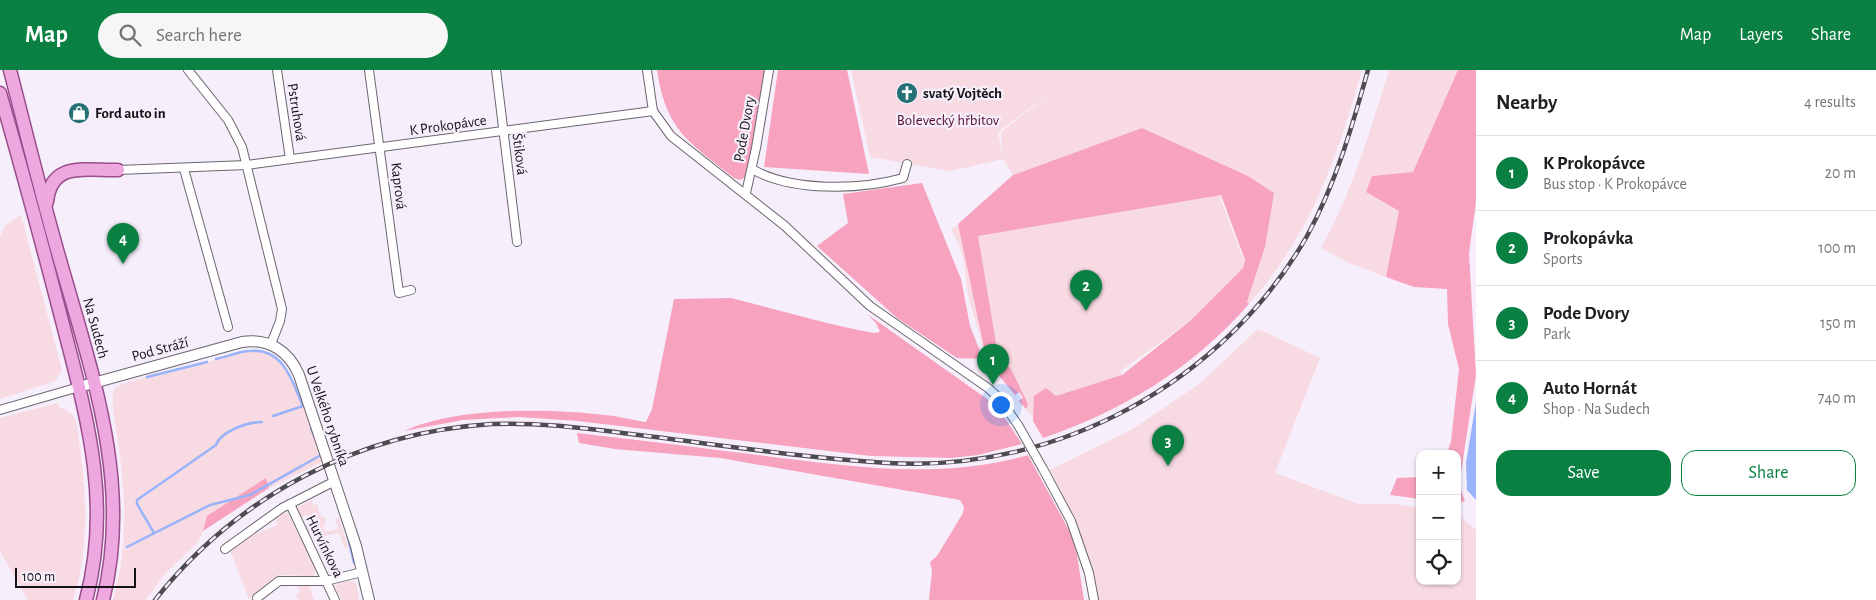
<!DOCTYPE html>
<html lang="en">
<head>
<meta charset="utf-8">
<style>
  :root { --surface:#fff; --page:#f6f6f6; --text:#202124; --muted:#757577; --line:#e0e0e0; --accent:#0b8043 }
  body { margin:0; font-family:"Alegreya Sans",sans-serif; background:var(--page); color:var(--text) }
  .controls { position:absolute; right:15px; bottom:15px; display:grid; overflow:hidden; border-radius:10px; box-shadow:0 1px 4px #0004 }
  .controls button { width:45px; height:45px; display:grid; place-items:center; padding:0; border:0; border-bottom:1px solid var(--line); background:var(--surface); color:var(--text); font:25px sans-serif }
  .scale { position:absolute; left:15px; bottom:12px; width:121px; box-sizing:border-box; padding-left:5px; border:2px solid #141216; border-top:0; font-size:14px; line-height:18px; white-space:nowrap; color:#141216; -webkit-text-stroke:4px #f6effb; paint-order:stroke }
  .you { position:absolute; left:1000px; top:334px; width:18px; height:18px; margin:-12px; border:4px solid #fff; border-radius:50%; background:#1a73e8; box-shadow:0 0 0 8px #1a73e833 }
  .badge { display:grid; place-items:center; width:32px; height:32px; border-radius:50%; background:var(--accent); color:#fff; font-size:16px; font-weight:700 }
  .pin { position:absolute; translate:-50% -41px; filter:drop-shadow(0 1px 2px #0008) }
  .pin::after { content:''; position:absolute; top:26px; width:18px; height:15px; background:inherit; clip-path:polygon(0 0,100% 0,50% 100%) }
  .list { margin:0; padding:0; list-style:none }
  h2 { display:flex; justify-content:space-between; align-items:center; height:65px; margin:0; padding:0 20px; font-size:21px }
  h2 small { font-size:16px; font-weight:400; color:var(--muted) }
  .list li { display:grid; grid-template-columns:32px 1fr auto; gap:15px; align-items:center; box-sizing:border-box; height:75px; padding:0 20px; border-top:1px solid var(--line) }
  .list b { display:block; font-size:19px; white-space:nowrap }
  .list p { margin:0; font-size:16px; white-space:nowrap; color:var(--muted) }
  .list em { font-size:16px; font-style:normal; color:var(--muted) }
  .actions { display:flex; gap:10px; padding:15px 20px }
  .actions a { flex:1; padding:11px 0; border:1px solid var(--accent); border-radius:15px; text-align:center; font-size:18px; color:var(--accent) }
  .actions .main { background:var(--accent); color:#fff }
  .icon { flex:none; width:28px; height:28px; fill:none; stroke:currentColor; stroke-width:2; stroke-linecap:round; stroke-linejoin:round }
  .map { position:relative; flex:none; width:1476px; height:530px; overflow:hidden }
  header { display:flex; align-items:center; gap:30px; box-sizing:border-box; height:70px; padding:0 25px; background:var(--accent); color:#fff }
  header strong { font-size:24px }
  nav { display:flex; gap:28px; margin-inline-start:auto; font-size:18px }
  .search { width:350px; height:45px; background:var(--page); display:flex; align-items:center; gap:12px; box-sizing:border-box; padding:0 18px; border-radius:28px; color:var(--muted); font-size:19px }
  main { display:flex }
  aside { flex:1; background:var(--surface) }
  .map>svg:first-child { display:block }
</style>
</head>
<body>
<header>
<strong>Map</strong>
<div class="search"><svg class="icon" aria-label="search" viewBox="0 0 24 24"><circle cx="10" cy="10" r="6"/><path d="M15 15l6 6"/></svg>Search here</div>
<nav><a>Map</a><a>Layers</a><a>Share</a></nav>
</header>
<main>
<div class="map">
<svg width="1476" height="530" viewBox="0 0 1476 530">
  <rect width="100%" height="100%" fill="#f6effb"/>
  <!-- green -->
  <g fill="#f8dae3" fill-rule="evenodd">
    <path d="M 851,0 L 1362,0 C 1337,88 1311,164 1249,234 L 1247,232 L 1265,177 L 1248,106 L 1142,58 L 1013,105 L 1003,89 L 950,101 L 870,87 ZM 1057,18 L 1001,62 L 1002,84 L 998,62 Z"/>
    <path d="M 1389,0 L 1458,0 L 1413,102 L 1372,106 L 1366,122 L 1399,141 L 1386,207 L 1349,193 L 1321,178 C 1352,123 1370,61 1389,0 Z"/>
    <polygon points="1218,122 1244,191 1243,198 1190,251 1121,301 1121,306 1037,348 1033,347 1019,331 1023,328 1019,322 1015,325 987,291 968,225 964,192 959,175 951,158 997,143"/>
    <polygon points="21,145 62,300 55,311 0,329 0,166 5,156"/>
    <path d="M 1258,259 L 1320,288 L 1275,403 L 1359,434 L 1396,434 L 1420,438 L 1420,511 L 1457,511 L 1457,444 L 1476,460 L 1476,530 L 1098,530 C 1088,479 1073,445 1050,400 L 1131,360 L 1198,315 Z"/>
    <path d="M 250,281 C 259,281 268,282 276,287 C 294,299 315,369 324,391 L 269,418 L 266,409 L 203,461 L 198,472 L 164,505 L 146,530 L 113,530 C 127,482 126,435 120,386 C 118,366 111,342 113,322 L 116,317 L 128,312 Z"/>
    <path d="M 58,333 L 60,338 C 79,340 78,364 80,378 C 87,428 89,481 73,530 L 28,530 L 0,481 L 0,348 Z"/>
    <polygon points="312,430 313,435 317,434 321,447 325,447 326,452 323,455 325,462 338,459 335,449 339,448 348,477 345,478 339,463 320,467 315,459 309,462 305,455 312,451 307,445 301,447 296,438"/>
    <polygon points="283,443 288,443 316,500 314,506 278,505 249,529 229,478 235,473 277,455 276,447"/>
    <polygon points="349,511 356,512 359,530 342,530 334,515"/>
    <polygon points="297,515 309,515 314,530 299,530 296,524 300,522"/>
  </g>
  <!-- forest -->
  <g fill="#f7a2be">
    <path d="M 657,0 L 766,0 L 746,107 L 740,110 L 734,108 C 689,72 666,61 657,0 Z"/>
    <polygon points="778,0 847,0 869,104 764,97"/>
    <polygon points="1458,0 1476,0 1476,132 1469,183 1476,305 1459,415 1465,431 1457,433 1457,384 1447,384 1451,371 1459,299 1448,254 1447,219 1414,217 1386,207 1399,141 1366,122 1372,106 1413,102"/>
    <path d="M 1142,58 L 1248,106 L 1274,123 L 1265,177 L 1247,232 L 1249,234 C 1193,298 1123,341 1043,368 L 1033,351 L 1034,326 L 1046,318 L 1056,326 L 1122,305 L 1190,251 L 1243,198 L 1245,190 L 1221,125 L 978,166 L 997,279 L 1001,289 L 1011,299 L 1028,334 L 1026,339 L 1019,331 L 1023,327 L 1019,322 L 1015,325 L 987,291 L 958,154 L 1013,105 Z"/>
    <polygon points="922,113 961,209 970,256 983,289 957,288 897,248 817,176 848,153 843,124"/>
    <path d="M 731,228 C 779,240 825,254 874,263 L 880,262 L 876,253 L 867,244 L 997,336 L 1022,374 L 978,385 L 951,388 L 871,386 L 578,351 L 519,347 L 463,350 L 404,361 C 456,337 547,338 605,345 C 618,346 632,350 646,352 L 652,339 L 674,229 Z"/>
    <path d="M 577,363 C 640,370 702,378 765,386 C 856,397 939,410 1028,385 L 1071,464 L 1077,485 L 1084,530 L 929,530 L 932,500 L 930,492 L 937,486 L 963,443 L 964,437 L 960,430 L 720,388 L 615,379 L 579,373 Z"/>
    <polygon points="1420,407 1420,429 1390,425 1397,408"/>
    <polygon points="266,408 269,418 203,461 207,446"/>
  </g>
  <!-- water -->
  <polygon fill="#99b3fa" points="1476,332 1476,430 1467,420 1466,393"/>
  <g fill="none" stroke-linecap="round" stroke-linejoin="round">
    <!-- stream -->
    <g stroke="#99b3fa" stroke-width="2.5">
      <path d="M 216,289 C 227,287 239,281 250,281 C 284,278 292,311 303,336 L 273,346"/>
      <polyline points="147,307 207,292"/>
      <polyline points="311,358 315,368"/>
      <path d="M 154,463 L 137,434 L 137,430 L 216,375 C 221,361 248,352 262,352"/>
      <polyline points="347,464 354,493"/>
      <polyline points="127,477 210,435 250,425 321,385"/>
    </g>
    <!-- minor casing -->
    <g stroke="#6c6670" stroke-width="10">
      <g id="minor">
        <polyline points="188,0 228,50 242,77 282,239 280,251 271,274"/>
        <polyline points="277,0 290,89"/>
        <polyline points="369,0 399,223 411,220"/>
        <polyline points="496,0 517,172"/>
        <polyline points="647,0 653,41 671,66 785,156 870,236 988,318 1000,329 1018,355"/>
        <polyline points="184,99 228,257"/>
        <path d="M 752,99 C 792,122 860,120 903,108 L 907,94"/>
        <polyline points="118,100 247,95 653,41"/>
        <polyline points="746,123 756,78 769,0"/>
        <polyline points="0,340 79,317"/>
        <polyline points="1043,399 1071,451 1089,503 1094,530"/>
        <polyline points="290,434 335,530"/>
        <polyline points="225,479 282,438 335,411"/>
        <polyline points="257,528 279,511 326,511 362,502"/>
      </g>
    </g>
    <!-- tertiary casing -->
    <g stroke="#6c6670" stroke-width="12">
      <path id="tertiary" d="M 79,317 L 242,272 C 269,268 289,281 299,305 L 356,476 L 369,530"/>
    </g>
    <!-- primary casing -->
    <g stroke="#994e8b" stroke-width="15">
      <g id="primary">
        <path d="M 10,0 C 27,66 43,132 62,197 C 93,306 132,416 103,530"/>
        <path d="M 0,23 C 21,96 41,170 60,243 C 85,341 113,429 86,530"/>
        <path d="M 47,132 C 51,90 87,101 118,100"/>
      </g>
    </g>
    <!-- minor -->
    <use href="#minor" stroke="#fff" stroke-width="8"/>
    <!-- tertiary -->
    <use href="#tertiary" stroke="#fff" stroke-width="10"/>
    <!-- primary -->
    <use href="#primary" stroke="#eda9df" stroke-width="12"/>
    <!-- rail casing -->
    <g stroke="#4e4b51" stroke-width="4.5">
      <path id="rail" d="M 155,530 C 237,426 359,362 492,354 C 541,352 590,359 639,365 C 721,375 805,388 888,393 C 1057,403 1223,313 1307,166 C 1336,113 1352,57 1368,0"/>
    </g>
    <!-- rail -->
    <use href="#rail" stroke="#f6effb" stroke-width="2.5" stroke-dasharray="8" stroke-linecap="butt"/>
    <!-- minor-bridge casing -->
    <g stroke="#6c6670" stroke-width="10" stroke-linecap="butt">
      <polyline id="minor-bridge" points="1018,355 1043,399"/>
    </g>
    <!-- minor-bridge -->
    <use href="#minor-bridge" stroke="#fff" stroke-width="8"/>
  </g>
  <!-- icons -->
  <defs>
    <g id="church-disc" transform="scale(1.125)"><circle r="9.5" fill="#267175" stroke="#f6effb"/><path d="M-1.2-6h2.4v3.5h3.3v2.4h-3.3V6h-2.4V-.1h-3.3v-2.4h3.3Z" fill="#fff"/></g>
    <g id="shop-disc" transform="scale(1.125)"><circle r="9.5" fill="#267175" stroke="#f6effb"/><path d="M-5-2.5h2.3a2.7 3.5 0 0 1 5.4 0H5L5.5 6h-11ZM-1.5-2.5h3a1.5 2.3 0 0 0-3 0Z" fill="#fff"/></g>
  </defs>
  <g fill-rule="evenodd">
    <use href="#church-disc" x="907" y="23"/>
    <use href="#shop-disc" x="79" y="43"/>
  </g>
  <g text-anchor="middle" stroke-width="4.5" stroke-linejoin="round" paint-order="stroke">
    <!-- poi labels -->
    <g font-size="15" font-weight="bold" fill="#141216" stroke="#f6effb" text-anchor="start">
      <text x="923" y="28">svatý Vojtěch</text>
      <text x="95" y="48">Ford auto in</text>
    </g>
    <!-- street labels -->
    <g font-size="15" fill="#141216" stroke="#f6effb">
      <text transform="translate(297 42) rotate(81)" y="5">Pstruhová</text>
      <text transform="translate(448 55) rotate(-8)" y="5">K Prokopávce</text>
      <text transform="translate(744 59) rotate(-80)" y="5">Pode Dvory</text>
      <text transform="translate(520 84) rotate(83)" y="5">Štiková</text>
      <text transform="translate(399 116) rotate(83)" y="5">Kaprová</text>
      <text transform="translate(96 258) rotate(75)" y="5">Na Sudech</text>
      <text transform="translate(160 279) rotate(-15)" y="5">Pod Stráží</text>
      <text transform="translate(328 346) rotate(71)" y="5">U Velkého rybníka</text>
      <text transform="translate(325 476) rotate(64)" y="5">Hurvínkova</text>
    </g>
    <!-- park labels -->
    <g font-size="15" fill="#550b2e" stroke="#f6effb">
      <text x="948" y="55">Bolevecký hřbitov</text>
    </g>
  </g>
</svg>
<div class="controls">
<button>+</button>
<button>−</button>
<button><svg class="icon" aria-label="locate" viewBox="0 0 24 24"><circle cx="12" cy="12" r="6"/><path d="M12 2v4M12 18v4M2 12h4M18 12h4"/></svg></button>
</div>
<div class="scale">100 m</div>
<div class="you"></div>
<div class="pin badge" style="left:993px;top:315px">1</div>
<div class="pin badge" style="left:1086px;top:241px">2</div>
<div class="pin badge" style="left:1168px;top:396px">3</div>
<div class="pin badge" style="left:123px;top:194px">4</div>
</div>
<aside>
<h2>Nearby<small>4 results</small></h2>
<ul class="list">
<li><span class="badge">1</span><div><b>K Prokopávce</b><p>Bus stop · K Prokopávce</p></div><em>20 m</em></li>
<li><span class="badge">2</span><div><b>Prokopávka</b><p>Sports</p></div><em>100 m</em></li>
<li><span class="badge">3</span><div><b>Pode Dvory</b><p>Park</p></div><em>150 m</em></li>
<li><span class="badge">4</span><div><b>Auto Hornát</b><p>Shop · Na Sudech</p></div><em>740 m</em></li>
</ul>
<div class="actions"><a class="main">Save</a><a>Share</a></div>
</aside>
</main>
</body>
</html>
